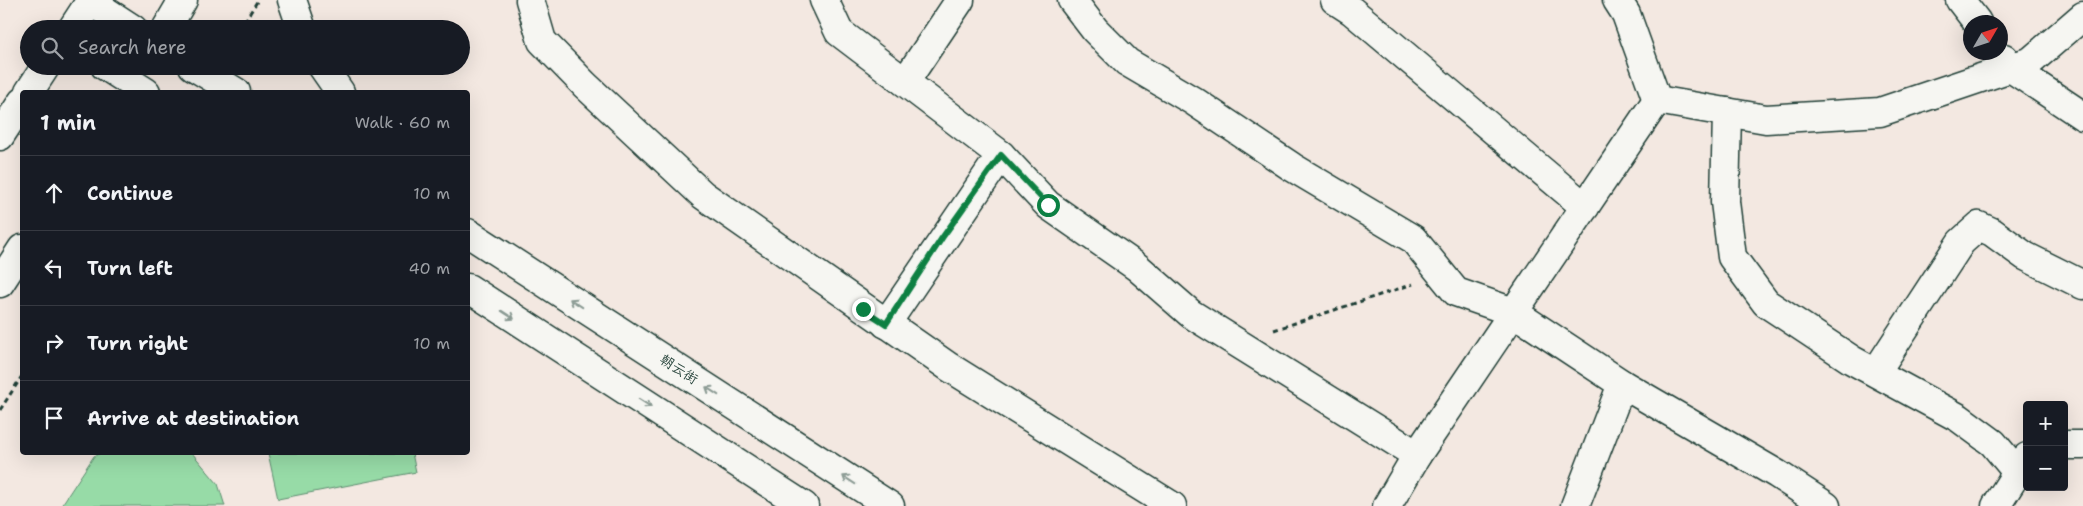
<!DOCTYPE html>
<html lang="en">
<head>
<meta charset="utf-8">
<style>
  :root { --surface:#171b24; --page:#242831; --text:#f1f3f6; --muted:#9ea1a6; --line:#363941 }
  body { margin:0; font-family:"Shantell Sans","LXGW WenKai TC",sans-serif; background:var(--page); color:var(--text) }
  .controls { position:absolute; right:15px; bottom:15px; display:grid; overflow:hidden; border-radius:5px; box-shadow:0 5px 20px #0002 }
  .controls button { width:45px; height:45px; display:grid; place-items:center; padding:0; border:0; border-bottom:1px solid var(--line); background:var(--surface); color:var(--text); font:25px sans-serif }
  .compass { position:absolute; left:1963px; top:15px; width:45px; height:45px; border-radius:50%; background:var(--surface); box-shadow:0 5px 20px #0002; rotate:51deg }
  .stop { position:absolute; width:15px; height:15px; margin:-11px; border:4px solid #0b8043; border-radius:50%; background:#fff }
  .stop.end { background:#0b8043; border-color:#fff; box-shadow:0 1px 5px #0008 }
  .list { margin:0; padding:0; list-style:none }
  h2 { display:flex; justify-content:space-between; align-items:center; height:65px; margin:0; padding:0 20px; font-size:21px }
  h2 small { font-size:16px; font-weight:400; color:var(--muted) }
  .list li { display:grid; grid-template-columns:32px 1fr auto; gap:15px; align-items:center; box-sizing:border-box; height:75px; padding:0 20px; border-top:1px solid var(--line) }
  .list b { display:block; font-size:19px; white-space:nowrap }
  .list em { font-size:16px; font-style:normal; color:var(--muted) }
  .icon { flex:none; width:28px; height:28px; fill:none; stroke:currentColor; stroke-width:2; stroke-linecap:round; stroke-linejoin:round }
  .map { position:relative; flex:none; width:2083px; height:506px; overflow:hidden }
  .search { position:absolute; background:var(--surface); box-shadow:0 5px 20px #0002; left:20px; top:20px; width:450px; height:55px; display:flex; align-items:center; gap:12px; box-sizing:border-box; padding:0 18px; border-radius:28px; color:var(--muted); font-size:19px }
  .panel { position:absolute; background:var(--surface); box-shadow:0 5px 20px #0002; left:20px; top:90px; width:450px; height:365px; border-radius:5px }
  .map>svg:first-child { display:block }
</style>
</head>
<body>
<div class="map">
<svg width="2083" height="506" viewBox="0 0 2083 506">
  <rect width="100%" height="100%" fill="#f3e8e1"/>
  <filter id="ink" filterUnits="userSpaceOnUse"><feTurbulence type="fractalNoise" baseFrequency=".02" numOctaves="2"/><feDisplacementMap in="SourceGraphic" scale="10" xChannelSelector="R" yChannelSelector="G"/><feConvolveMatrix kernelMatrix="1 2 1 2 8 2 1 2 1" color-interpolation-filters="sRGB"/></filter>
  <g filter="url(#ink)">
    <!-- green -->
    <g fill="#97dba7" stroke="#5b8c6e">
      <polygon points="103,452 192,453 218,484 225,506 61,506 94,456"/>
      <polygon points="268,453 412,453 416,472 278,499"/>
    </g>
    <g fill="none" stroke-linecap="round" stroke-linejoin="round">
      <!-- minor casing -->
      <g stroke="#1f3d34" stroke-width="31">
        <g id="minor">
          <polyline points="530,0 542,41 585,85 703,195 949,367 1172,506"/>
          <polyline points="824,0 839,32 1001,155 1048,205 1137,267 1191,314 1417,455"/>
          <polyline points="1072,0 1095,30 1127,62 1195,102 1292,167 1413,239 1456,292 1513,312 1622,384 1777,474 1826,506"/>
          <polyline points="1335,0 1352,11 1585,207"/>
          <polyline points="1617,0 1626,14 1657,100"/>
          <polyline points="1960,0 1977,22"/>
          <polyline points="2004,58 2011,68 2083,116"/>
          <polyline points="905,82 960,0"/>
          <polyline points="1657,100 1766,119 1880,112 2031,61 2083,16"/>
          <polyline points="1727,112 1725,202 1732,257 1766,303 1852,360 1959,418 1993,443 2017,472"/>
          <polyline points="886,324 1001,155"/>
          <polyline points="1876,372 1961,242 1979,226 1992,232 2025,256 2083,285"/>
          <polyline points="2064,445 2083,445"/>
          <polyline points="1387,506 1417,455 1657,100"/>
          <polyline points="1575,506 1622,384"/>
          <polyline points="1996,506 2027,457"/>
        </g>
      </g>
      <!-- secondary casing -->
      <g stroke="#1f3d34" stroke-width="31">
        <g id="secondary">
          <polyline points="292,0 302,29"/>
          <polyline points="90,1 133,29"/>
          <polyline points="72,29 91,0"/>
          <polyline points="166,29 183,0"/>
          <polyline points="105,66 146,92"/>
          <polyline points="193,66 236,92"/>
          <polyline points="322,66 340,92"/>
          <polyline points="29,92 46,66"/>
          <polyline points="0,136 22,102"/>
          <polyline points="468,233 890,506"/>
          <polyline points="0,283 22,249"/>
          <polyline points="468,288 804,506"/>
        </g>
      </g>
      <!-- path -->
      <g stroke="#1f3d34" stroke-width="3" stroke-dasharray="5 4" stroke-linecap="butt">
        <polyline points="240,29 258,0"/>
        <polyline points="1274,330 1413,284"/>
        <polyline points="0,410 22,376"/>
      </g>
      <!-- minor -->
      <use href="#minor" stroke="#f6f6f2" stroke-width="28"/>
      <!-- secondary -->
      <use href="#secondary" stroke="#f6f6f2" stroke-width="28"/>
    </g>
    <!-- one-way arrows -->
    <defs><path id="oneway-shaft" d="M-6 0H5M1.5-3L5.5 0L1.5 3" fill="none" stroke-width="1.6" stroke-linecap="round" stroke-linejoin="round" transform="scale(1.25)"/></defs>
    <g stroke="#8a9a93">
      <use href="#oneway-shaft" transform="translate(576 303) rotate(-147)"/>
      <use href="#oneway-shaft" transform="translate(508 315) rotate(33)"/>
      <use href="#oneway-shaft" transform="translate(712 391) rotate(-147)"/>
      <use href="#oneway-shaft" transform="translate(645 403) rotate(33)"/>
      <use href="#oneway-shaft" transform="translate(849 480) rotate(-147)"/>
    </g>
  </g>
  <g fill="none" stroke-linecap="round" stroke-linejoin="round" filter="url(#ink)">
    <!-- route -->
    <polyline stroke="#0b8043" stroke-width="6" points="863,309 886,324 942,238 1001,155 1048,205"/>
  </g>
  <g text-anchor="middle" stroke-width="4.5" stroke-linejoin="round" paint-order="stroke">
    <!-- street labels -->
    <g font-size="14" fill="#1f3d34" stroke="#f6f6f2">
      <text transform="translate(679 369) rotate(33)" y="5">朝云街</text>
    </g>
  </g>
</svg>
<div class="controls">
<button>+</button>
<button>−</button>
</div>
<svg class="compass" viewBox="-18 -18 36 36"><path d="M0-13l5 13h-10z" fill="#e53935"/><path d="M0 13l5-13h-10z" fill="#9ea1a6"/></svg>
<div class="stop" style="left:1048px;top:205px"></div>
<div class="stop end" style="left:863px;top:309px"></div>
<div class="search"><svg class="icon" aria-label="search" viewBox="0 0 24 24"><circle cx="10" cy="10" r="6"/><path d="M15 15l6 6"/></svg>Search here</div>
<section class="panel">
<h2>1 min<small>Walk · 60 m</small></h2>
<ul class="list">
<li><svg class="icon" aria-label="ahead" viewBox="0 0 24 24"><path d="M12 20V5M6 11l6-6 6 6"/></svg><div><b>Continue</b></div><em>10 m</em></li>
<li><svg class="icon" aria-label="left" viewBox="0 0 24 24"><path d="M17 20v-9H6M10 6l-5 5 5 5"/></svg><div><b>Turn left</b></div><em>40 m</em></li>
<li><svg class="icon" aria-label="right" viewBox="0 0 24 24"><path d="M7 20v-9h11M14 6l5 5-5 5"/></svg><div><b>Turn right</b></div><em>10 m</em></li>
<li><svg class="icon" aria-label="arrive" viewBox="0 0 24 24"><path d="M6 21V4h12l-3 4 3 4H6"/></svg><div><b>Arrive at destination</b></div></li>
</ul>
</section>
</div>
</body>
</html>
